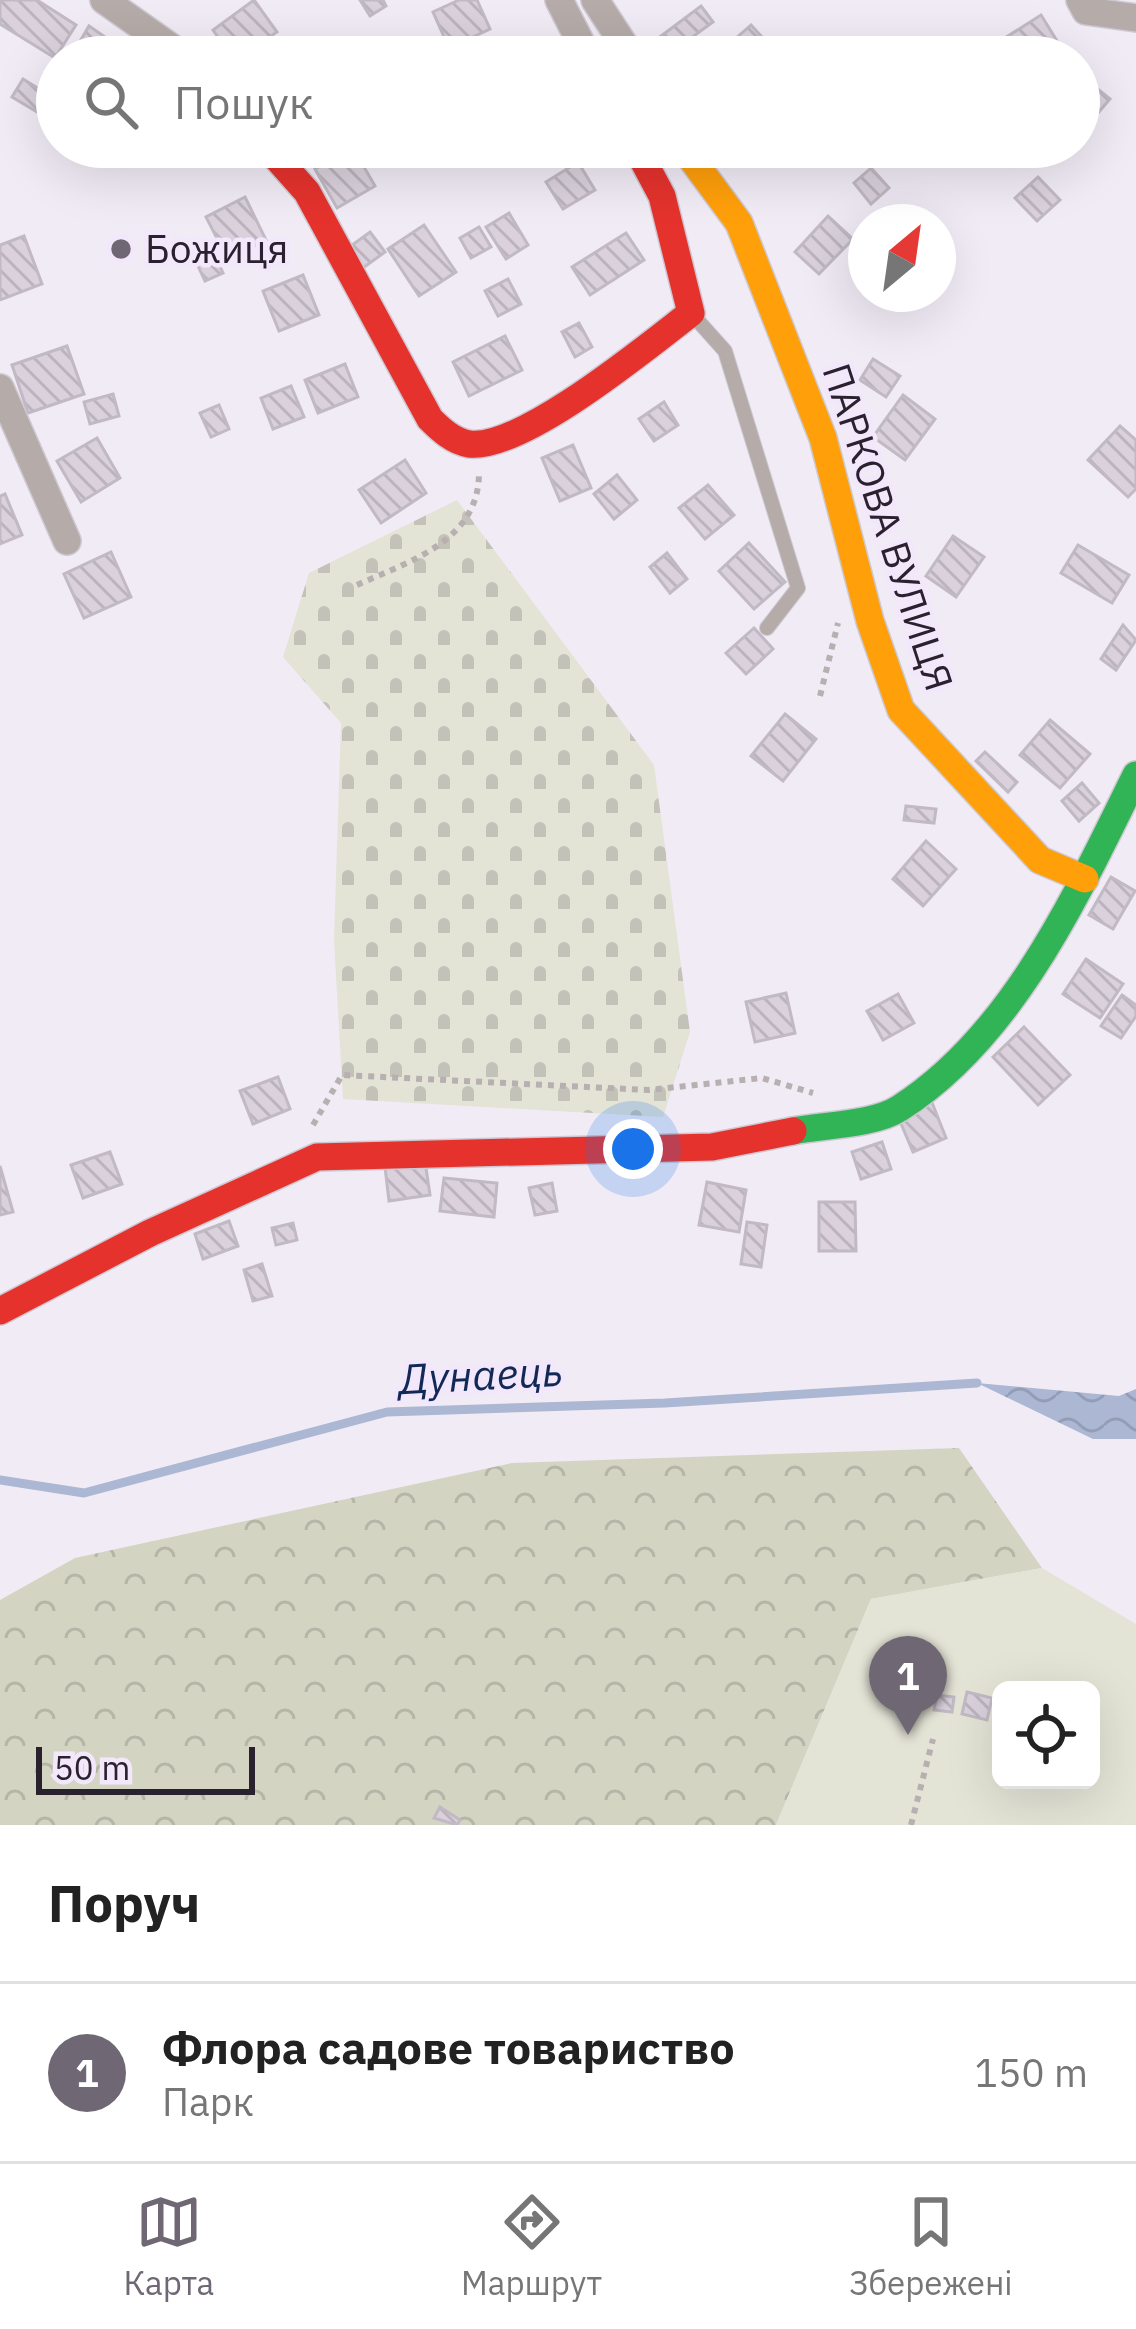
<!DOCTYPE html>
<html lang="uk">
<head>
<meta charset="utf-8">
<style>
  :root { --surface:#fff; --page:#f6f6f6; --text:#222; --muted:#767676; --line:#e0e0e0; --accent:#6f6874 }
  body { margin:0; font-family:"IBM Plex Sans",sans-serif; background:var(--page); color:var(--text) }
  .controls { position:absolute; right:36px; bottom:36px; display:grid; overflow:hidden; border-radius:18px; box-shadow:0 12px 48px #0002 }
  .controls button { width:108px; height:108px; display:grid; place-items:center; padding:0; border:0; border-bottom:3px solid var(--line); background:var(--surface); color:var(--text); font:60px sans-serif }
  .compass { position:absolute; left:848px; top:204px; width:108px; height:108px; border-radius:50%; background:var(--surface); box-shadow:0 12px 48px #0002; rotate:29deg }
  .scale { position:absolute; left:36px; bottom:30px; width:219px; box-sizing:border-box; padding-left:12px; border:6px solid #29222e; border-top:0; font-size:33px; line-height:42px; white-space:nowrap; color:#29222e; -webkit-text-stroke:9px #f2e7fb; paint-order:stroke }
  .you { position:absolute; left:633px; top:1149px; width:42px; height:42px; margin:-30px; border:9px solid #fff; border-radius:50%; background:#1a73e8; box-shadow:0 0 0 18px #1a73e833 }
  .badge { display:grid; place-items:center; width:78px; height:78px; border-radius:50%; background:var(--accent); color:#fff; font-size:39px; font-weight:700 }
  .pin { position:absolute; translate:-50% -99px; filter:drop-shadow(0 3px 6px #0008) }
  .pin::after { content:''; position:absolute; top:63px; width:42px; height:36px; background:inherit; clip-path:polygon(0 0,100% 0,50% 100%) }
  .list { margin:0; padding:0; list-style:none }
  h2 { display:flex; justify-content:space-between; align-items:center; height:156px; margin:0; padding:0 48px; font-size:51px }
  h2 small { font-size:39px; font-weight:400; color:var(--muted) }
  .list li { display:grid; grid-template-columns:78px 1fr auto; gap:36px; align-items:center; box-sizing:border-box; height:180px; padding:0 48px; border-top:3px solid var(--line) }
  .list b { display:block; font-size:45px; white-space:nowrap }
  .list p { margin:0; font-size:39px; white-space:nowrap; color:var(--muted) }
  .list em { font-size:39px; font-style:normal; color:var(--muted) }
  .icon { flex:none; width:66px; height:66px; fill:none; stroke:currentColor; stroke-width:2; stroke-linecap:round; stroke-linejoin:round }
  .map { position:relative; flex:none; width:1136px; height:1825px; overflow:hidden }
  .search { position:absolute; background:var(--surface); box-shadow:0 12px 48px #0002; left:36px; right:36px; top:36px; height:132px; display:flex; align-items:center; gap:30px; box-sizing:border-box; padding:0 42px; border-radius:66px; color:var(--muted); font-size:45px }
  .sheet { height:336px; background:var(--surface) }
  nav { display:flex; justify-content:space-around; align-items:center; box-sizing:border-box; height:168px; border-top:3px solid var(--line); background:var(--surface); font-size:33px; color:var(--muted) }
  nav a { display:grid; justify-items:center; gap:6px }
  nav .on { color:var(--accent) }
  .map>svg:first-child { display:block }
</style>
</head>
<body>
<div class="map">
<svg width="1136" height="1825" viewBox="0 0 1136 1825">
  <defs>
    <pattern id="forest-crowns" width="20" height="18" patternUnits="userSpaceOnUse" patternTransform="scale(3)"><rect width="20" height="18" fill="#d4d4c3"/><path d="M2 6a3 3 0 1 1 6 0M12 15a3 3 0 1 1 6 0" fill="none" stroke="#b6b6a8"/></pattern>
    <pattern id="cemetery-stones" width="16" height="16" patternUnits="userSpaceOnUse" patternTransform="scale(3)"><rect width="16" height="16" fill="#e3e3d6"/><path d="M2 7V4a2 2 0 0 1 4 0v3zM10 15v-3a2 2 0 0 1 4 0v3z" fill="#c3c2b8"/></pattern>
    <pattern id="water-waves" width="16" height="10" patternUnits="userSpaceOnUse" patternTransform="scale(3)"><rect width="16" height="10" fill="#abb7d3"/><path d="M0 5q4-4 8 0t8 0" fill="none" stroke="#939db5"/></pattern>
    <pattern id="building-back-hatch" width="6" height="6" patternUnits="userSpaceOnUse" patternTransform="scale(3)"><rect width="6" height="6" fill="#dad1dc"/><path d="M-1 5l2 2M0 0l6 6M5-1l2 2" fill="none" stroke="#bbb3bd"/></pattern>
  </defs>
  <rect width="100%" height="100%" fill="#f1ebf6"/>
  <!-- forest -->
  <polygon fill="url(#forest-crowns)" points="959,1448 1042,1568 871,1599 776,1825 0,1825 0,1600 75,1558 512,1463"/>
  <!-- cemetery -->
  <polygon fill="url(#cemetery-stones)" points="457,500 654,765 690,1032 663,1117 343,1099 334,940 341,723 283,657 309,573"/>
  <!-- garden -->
  <path fill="#e3e3d6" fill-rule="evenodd" d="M 1042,1568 L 1136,1624 L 1136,1825 L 776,1825 L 871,1599 ZM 1001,1690 L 1091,1690 L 1091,1780 L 1001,1780 Z"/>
  <!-- water -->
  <polygon fill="url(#water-waves)" points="977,1383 1119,1396 1136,1389 1136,1439 1093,1439"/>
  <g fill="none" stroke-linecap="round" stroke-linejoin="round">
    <!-- stream -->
    <polyline stroke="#abb7d3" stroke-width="9" points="0,1480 84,1493 387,1412 665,1403 977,1383"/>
  </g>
  <!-- building -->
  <g fill="url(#building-back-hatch)" stroke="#c1b9c3" stroke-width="3">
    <polygon points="0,0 37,0 76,25 55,58 0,24"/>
    <polygon points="254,0 277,32 241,57 232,57 213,30"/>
    <polygon points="360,0 383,0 386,6 370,16"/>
    <polygon points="459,0 477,0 490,29 449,48 433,12"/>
    <polygon points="701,6 713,22 665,57 653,42"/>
    <polygon points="1041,15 1065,54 1006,57 997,43"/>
    <polygon points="751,25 771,47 759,57 748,57 734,40"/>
    <polygon points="89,26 115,44 107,57 71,57"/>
    <polygon points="705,38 716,57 672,57"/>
    <polygon points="1084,78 1110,99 1079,135 1079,84"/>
    <polygon points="23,79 57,100 49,119 12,97"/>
    <polygon points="726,147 769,147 739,166"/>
    <polygon points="353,148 375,186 337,208 315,169"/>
    <polygon points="578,162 595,190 563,209 546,182"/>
    <polygon points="871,168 889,188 871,204 854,183"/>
    <polygon points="1038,177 1060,200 1037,221 1015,198"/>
    <polygon points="245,197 266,240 228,260 206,217"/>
    <polygon points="509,213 528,245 506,259 486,227"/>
    <polygon points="828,216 853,239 819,274 795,252"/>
    <polygon points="424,225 456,272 419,296 388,249"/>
    <polygon points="479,227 491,247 471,258 460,238"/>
    <polygon points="370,232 385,252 363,268 348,248"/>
    <polygon points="626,233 644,260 590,295 572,267"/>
    <polygon points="24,236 42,284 0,300 0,245"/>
    <polygon points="209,243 223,273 205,281 191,251"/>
    <polygon points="303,275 319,315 279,331 263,291"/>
    <polygon points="508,279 521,304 498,316 485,291"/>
    <polygon points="579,323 592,347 575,357 562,332"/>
    <polygon points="505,336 522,370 469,396 453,362"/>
    <polygon points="67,346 84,394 28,413 12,365"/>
    <polygon points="873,359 900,376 886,397 860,380"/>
    <polygon points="345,364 358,397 318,413 305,380"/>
    <polygon points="291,386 304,417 273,429 261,398"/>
    <polygon points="113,394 119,416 90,424 84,402"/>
    <polygon points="903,395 935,419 905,460 873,437"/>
    <polygon points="664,402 678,425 654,441 639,419"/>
    <polygon points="219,405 229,429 211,437 200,413"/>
    <polygon points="1120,426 1136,440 1136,489 1128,497 1088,460"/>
    <polygon points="97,438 120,478 81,502 57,461"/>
    <polygon points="573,445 591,488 560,501 542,458"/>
    <polygon points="405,460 426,493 381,523 359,490"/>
    <polygon points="617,475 637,500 614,519 594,494"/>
    <polygon points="708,485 734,515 705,539 679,508"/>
    <polygon points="5,494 22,535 0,544 0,496"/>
    <polygon points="953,536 984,557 956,597 926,576"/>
    <polygon points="749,543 785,582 754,609 719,571"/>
    <polygon points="1078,545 1129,575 1112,603 1061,573"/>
    <polygon points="111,552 131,597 84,618 64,574"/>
    <polygon points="667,553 687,579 670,593 650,567"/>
    <polygon points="1123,625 1136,640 1116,670 1101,659"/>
    <polygon points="754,628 773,649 746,674 726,653"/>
    <polygon points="785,714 816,739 783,781 751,756"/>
    <polygon points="1050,720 1090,754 1060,788 1020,755"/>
    <polygon points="985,752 1017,782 1008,792 976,761"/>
    <polygon points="1082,783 1099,803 1079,821 1062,801"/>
    <polygon points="906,806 936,809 934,823 904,820"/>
    <polygon points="926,841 956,869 923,906 893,879"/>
    <polygon points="1111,877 1135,891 1113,929 1089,915"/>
    <polygon points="1086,959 1123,984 1100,1018 1063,994"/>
    <polygon points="786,993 795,1033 755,1042 746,1002"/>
    <polygon points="898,994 914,1023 883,1040 867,1011"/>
    <polygon points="1122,995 1136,1005 1136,1016 1121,1038 1101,1026"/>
    <polygon points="1024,1027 1070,1075 1038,1105 993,1057"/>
    <polygon points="278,1077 290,1109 253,1124 240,1091"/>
    <polygon points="931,1100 946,1138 913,1152 897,1114"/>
    <polygon points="882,1142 891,1169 861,1179 852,1152"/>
    <polygon points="110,1152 122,1184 83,1198 71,1165"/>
    <polygon points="425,1161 430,1195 389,1201 385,1167"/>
    <polygon points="0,1166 13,1212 0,1215"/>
    <polygon points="444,1178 497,1183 494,1217 440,1211"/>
    <polygon points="707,1182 746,1190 739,1232 699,1225"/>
    <polygon points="552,1183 557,1211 535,1215 529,1188"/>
    <polygon points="819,1202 855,1202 856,1251 819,1251"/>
    <polygon points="229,1221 238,1246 203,1259 195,1234"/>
    <polygon points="747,1222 767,1225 761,1267 741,1264"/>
    <polygon points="293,1223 297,1240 276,1245 272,1228"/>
    <polygon points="262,1264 272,1296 253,1301 244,1270"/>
    <polygon points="967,1692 992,1698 987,1720 962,1714"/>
    <polygon points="937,1695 954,1697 952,1712 934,1710"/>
    <polygon points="440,1807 460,1820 457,1825 434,1818"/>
  </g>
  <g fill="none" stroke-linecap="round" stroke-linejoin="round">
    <!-- lane casing -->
    <g stroke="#cdc8d1" stroke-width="16">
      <polyline id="lane" points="691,313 725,351 798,588 767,628"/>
    </g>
    <!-- street casing -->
    <g stroke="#cdc8d1" stroke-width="30">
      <g id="street">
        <polyline points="104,0 185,57"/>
        <polyline points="559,0 588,57"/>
        <polyline points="595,0 632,57"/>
        <polyline points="1080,0 1086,11 1136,18"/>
        <polyline points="0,388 67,541"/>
      </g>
    </g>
    <!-- fast casing -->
    <g stroke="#cdc8d1" stroke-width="30">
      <path id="fast" d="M 793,1131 C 823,1125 874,1125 900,1108 C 1014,1035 1078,892 1136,775"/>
    </g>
    <!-- slow casing -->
    <g stroke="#cdc8d1" stroke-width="30">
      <polyline id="slow" points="683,147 739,223 823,438 870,621 901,710 1040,860 1085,879"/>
    </g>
    <!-- jam casing -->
    <g stroke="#cdc8d1" stroke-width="30">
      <g id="jam">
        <path d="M 267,147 L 307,192 L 430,419 C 441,430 453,441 469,444 C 521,451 648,346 691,313 L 662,196 L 636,147"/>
        <polyline points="0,1311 150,1233 317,1157 712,1147 793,1131"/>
      </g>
    </g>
    <!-- path -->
    <g stroke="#b8b0b0" stroke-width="6" stroke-dasharray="6 6" stroke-linecap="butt">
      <path d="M 357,585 C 410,561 480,541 479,471"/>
      <polyline points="820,696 838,623"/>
      <polyline points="313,1125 342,1075 648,1090 762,1078 813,1093"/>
      <polyline points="911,1825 933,1739"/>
    </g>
    <!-- lane -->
    <use href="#lane" stroke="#b5aca9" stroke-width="14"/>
    <!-- street -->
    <use href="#street" stroke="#b5aca9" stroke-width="27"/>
    <!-- fast -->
    <use href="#fast" stroke="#30b455" stroke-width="27"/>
    <!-- slow -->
    <use href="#slow" stroke="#ff9f0a" stroke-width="27"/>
    <!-- jam -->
    <use href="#jam" stroke="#e5322d" stroke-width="27"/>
  </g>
  <!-- markers -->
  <circle fill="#6f6874" stroke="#f2e7fb" stroke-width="4.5" cx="121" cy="249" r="12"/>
  <g text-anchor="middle" stroke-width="9" stroke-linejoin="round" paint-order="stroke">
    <!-- poi labels -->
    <g font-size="39" fill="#29222e" stroke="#f2e7fb" text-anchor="start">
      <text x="145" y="263">Божиця</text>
    </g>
    <!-- street labels -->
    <g font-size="39" fill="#29222e" stroke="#f2e7fb">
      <text transform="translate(888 527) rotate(72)" y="14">ПАРКОВА ВУЛИЦЯ</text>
    </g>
    <!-- water labels -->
    <g font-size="42" font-style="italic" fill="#122956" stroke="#f2e7fb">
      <text transform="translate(481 1375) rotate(-3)" y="15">Дунаець</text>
    </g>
  </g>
</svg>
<div class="controls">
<button><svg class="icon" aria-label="locate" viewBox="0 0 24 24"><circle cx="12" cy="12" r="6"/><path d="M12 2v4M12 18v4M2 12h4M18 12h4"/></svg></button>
</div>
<svg class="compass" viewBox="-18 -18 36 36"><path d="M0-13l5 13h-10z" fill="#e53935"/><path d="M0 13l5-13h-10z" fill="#767676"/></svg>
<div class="scale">50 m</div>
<div class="you"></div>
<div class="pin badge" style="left:908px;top:1735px">1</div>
<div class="search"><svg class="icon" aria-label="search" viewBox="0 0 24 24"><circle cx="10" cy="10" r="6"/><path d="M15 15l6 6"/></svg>Пошук</div>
</div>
<section class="sheet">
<h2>Поруч<small></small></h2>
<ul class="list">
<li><span class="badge">1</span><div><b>Флора садове товариство</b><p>Парк</p></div><em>150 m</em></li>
</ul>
</section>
<nav>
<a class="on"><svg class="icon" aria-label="map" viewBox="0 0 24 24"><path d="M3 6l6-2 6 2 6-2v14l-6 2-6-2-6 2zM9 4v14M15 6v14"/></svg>Карта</a>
<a><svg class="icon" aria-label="directions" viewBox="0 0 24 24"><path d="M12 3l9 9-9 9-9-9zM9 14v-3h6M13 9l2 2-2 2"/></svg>Маршрут</a>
<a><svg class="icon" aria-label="saved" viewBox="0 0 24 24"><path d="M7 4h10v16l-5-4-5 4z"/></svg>Збережені</a>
</nav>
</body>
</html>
